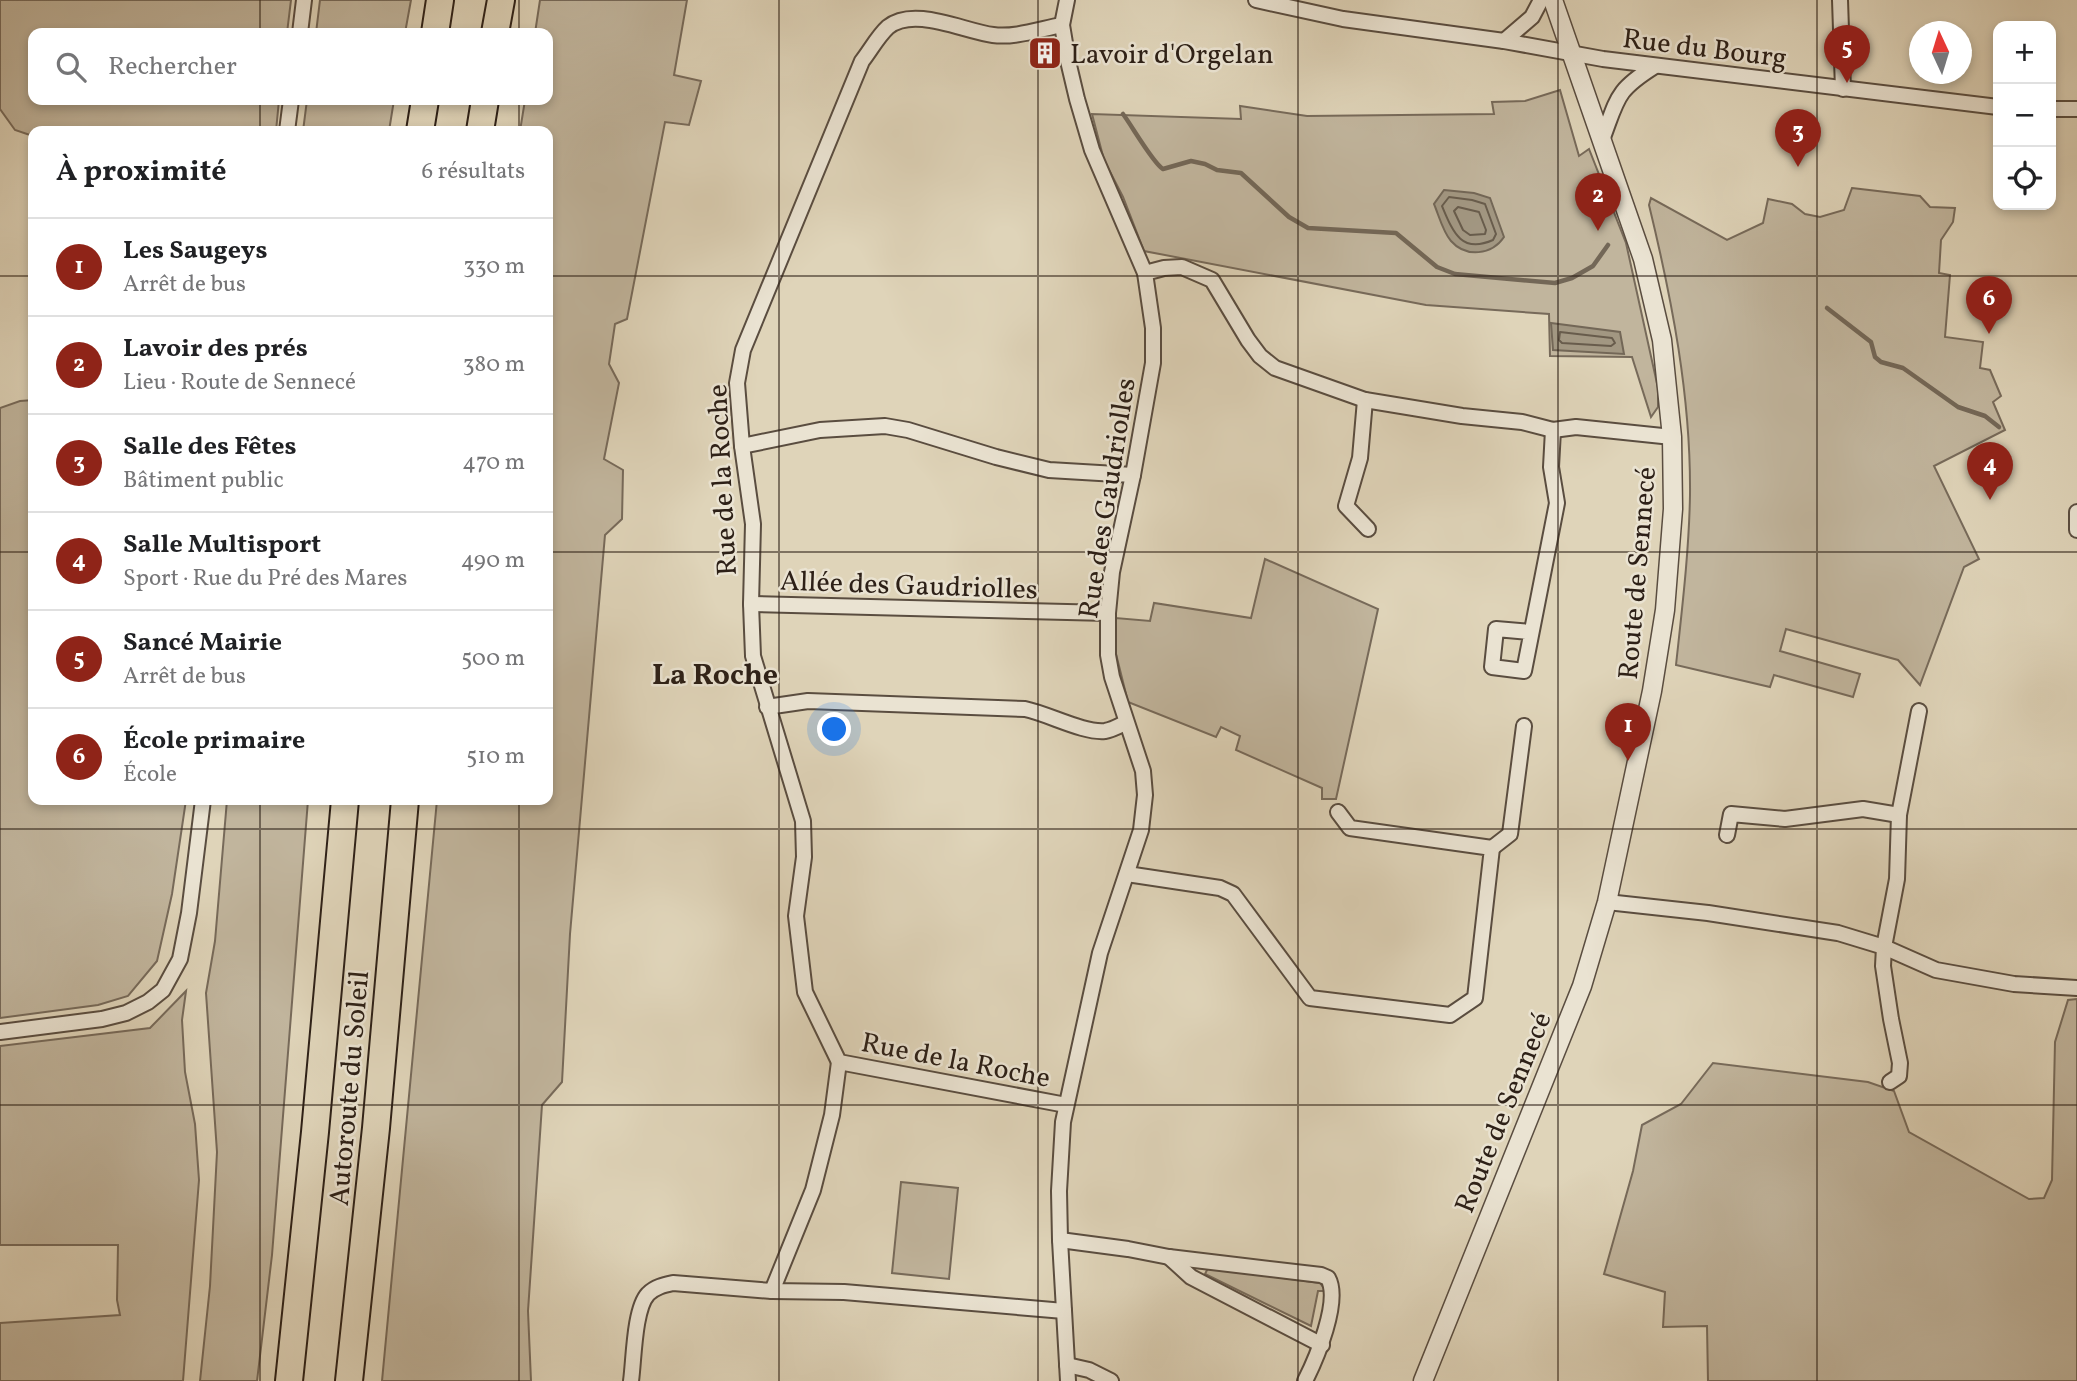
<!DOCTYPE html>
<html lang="fr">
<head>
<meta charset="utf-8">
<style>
  :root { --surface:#fff; --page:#f2f2f2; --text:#202124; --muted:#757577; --line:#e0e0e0; --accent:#8f2418 }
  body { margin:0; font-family:Vollkorn,serif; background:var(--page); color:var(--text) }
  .controls { position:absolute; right:21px; top:21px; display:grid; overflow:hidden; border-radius:14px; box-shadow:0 4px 10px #0003 }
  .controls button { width:63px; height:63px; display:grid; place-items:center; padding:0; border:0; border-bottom:2px solid var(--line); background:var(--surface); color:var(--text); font:35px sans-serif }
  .compass { position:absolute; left:1909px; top:21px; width:63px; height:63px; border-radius:50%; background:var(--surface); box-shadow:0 4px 10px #0003; rotate:356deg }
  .you { position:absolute; left:835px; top:730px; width:24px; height:24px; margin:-18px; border:5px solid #fff; border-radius:50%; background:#1a73e8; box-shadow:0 0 0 10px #1a73e833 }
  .badge { display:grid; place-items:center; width:46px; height:46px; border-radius:50%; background:var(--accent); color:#fff; font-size:23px; font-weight:700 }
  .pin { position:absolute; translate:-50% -58px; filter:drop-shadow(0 2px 4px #0008) }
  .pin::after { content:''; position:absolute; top:37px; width:24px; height:21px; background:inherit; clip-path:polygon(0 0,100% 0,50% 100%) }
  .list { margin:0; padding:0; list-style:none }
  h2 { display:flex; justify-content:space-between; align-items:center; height:91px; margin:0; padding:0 28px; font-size:30px }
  h2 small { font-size:23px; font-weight:400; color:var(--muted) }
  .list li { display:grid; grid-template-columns:46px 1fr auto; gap:21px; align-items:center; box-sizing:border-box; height:98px; padding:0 28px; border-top:2px solid var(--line) }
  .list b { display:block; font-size:26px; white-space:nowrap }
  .list p { margin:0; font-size:23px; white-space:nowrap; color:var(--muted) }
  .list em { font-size:23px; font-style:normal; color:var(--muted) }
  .icon { flex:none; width:38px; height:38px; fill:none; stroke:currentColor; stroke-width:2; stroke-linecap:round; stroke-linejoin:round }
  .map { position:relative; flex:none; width:2077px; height:1381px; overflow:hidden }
  .search { position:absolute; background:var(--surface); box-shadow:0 4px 10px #0003; left:28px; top:28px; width:525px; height:77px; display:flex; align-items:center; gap:18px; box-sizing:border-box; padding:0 24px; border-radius:14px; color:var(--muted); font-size:26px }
  .panel { position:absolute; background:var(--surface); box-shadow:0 4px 10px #0003; left:28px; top:126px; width:525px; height:679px; border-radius:14px }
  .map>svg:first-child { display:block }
</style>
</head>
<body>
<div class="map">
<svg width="2077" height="1381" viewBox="0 0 2077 1381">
  <rect width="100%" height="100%" fill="#dfd4b9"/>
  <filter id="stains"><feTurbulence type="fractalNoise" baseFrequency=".00286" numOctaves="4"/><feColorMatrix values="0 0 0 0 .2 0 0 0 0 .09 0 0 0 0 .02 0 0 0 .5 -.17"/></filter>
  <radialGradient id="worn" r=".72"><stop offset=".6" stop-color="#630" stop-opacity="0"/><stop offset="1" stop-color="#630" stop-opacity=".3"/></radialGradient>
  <!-- green -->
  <g fill="#c1b59d" stroke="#776a5a" stroke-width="2">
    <polygon points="0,0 291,0 287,33 33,33 33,100 279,100 276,131 33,131 33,136 15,130 0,109"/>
    <polygon points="320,0 411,0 405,33 316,33"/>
    <polygon points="540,0 687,0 674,75 701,81 689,125 665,122 627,319 615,324 609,364 619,383 604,459 623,470 622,519 605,535 570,934 562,1082 542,1105 528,1311 531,1381 382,1381 437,800 548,800 548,131 520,131 525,100 548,100 548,33 535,33"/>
    <polygon points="1560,90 1579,156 1589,149 1626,243 1658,388 1658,407 1651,417 1632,357 1550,356 1549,314 1426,305 1144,251 1123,197 1104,160 1092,114 1241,119 1240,106 1307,116 1494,114 1492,102 1525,101"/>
    <polygon points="307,100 394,100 389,131 303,131"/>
    <path d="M 1852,188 L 1920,196 L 1930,207 L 1955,208 L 1953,222 L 1941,240 L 1939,273 L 1950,275 L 1945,337 L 1983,342 L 1980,368 L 1990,370 L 2001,396 L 1993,402 L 2005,430 L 1934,466 L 1979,559 L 1964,567 L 1920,685 L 1898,660 L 1786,629 L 1780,651 L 1860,674 L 1853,697 L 1774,675 L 1770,687 L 1676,665 C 1682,609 1689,552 1690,495 C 1691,397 1672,300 1649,205 L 1651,198 L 1727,240 L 1763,223 L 1768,199 L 1792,204 L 1805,214 L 1820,217 L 1844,210 Z"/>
    <polygon points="33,400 33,800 186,800 172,894 157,961 128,996 98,1005 0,1018 0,408 20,401"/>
    <polygon points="1265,559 1378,609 1336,799 1322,799 1322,788 1236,750 1240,736 1221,727 1216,737 1128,702 1114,646 1116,618 1150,621 1154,603 1251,618"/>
    <polygon points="227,800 308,800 272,1255 257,1381 200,1381 210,1286 217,1152 206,993 215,941"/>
    <polygon points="186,991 182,1020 185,1072 195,1124 199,1180 183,1381 0,1381 0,1323 120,1315 117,1300 118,1245 0,1245 0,1046 150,1028"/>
    <polygon points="2077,999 2077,1381 1708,1381 1707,1326 1663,1327 1665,1292 1604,1274 1633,1171 1642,1125 1681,1104 1713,1063 1868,1082 1894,1091 1909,1132 2029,1199 2044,1198 2052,1180 2055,1042 2068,1000"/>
    <polygon points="901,1182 958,1188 949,1279 892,1273"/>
    <polygon points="1208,1268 1320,1283 1326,1291 1318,1291 1311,1326 1205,1274"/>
  </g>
  <!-- water -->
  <g fill="#a29782" stroke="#736757" stroke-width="2">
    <path d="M 1444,190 L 1474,193 L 1490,198 L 1504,237 C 1492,255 1466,258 1451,241 C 1443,232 1439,216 1434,204 Z"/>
    <polygon points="1551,323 1620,332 1624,354 1553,350"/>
  </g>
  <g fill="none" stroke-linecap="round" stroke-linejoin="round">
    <!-- shore -->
    <g stroke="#685c4c" stroke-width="2">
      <path d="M 1449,197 L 1472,200 L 1485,204 L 1496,234 L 1493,240 C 1461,254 1453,232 1442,206 Z"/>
      <polygon points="1458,207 1479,212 1486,230 1485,234 1470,235 1463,230 1454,211"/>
      <polygon points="1560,332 1612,338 1615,343 1611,346 1562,343 1559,340"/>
    </g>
    <!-- stream -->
    <g stroke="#736757" stroke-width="4.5">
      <path d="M 1123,114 C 1132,126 1153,163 1163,169 L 1191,161 L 1205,164 L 1217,170 L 1241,173 L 1289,217 L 1308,228 L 1396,233 L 1437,267 L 1455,274 L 1555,283 L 1572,278 L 1593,266 L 1608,245"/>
      <polyline points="1827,308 1871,342 1875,357 1881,362 1903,368 1958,407 1985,416 1999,427"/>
    </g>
    <!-- minor casing -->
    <g stroke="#5a4d40" stroke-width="18">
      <g id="minor">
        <polyline points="1067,0 1062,25 1068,61 1077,99 1092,150 1145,273 1153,328 1153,363 1133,475 1112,572 1108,613 1108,655 1112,677 1143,771 1145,795 1141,830 1100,953 1063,1122 1059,1191 1060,1240 1068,1381"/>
        <polyline points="1256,0 1343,19 1504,41 1603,59 1998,107"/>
        <polyline points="1840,0 1843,89"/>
        <path d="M 1062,25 C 1040,29 1015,38 993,35 C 963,31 914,6 888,27 C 878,36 870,51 862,61 L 743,350 L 737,383 L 742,446 L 753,524 L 751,604 L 753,656 L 803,821 L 804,857 L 796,916 L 805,992 L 839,1062 L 1066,1105"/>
        <polyline points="300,33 304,0"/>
        <polyline points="1504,41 1532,17 1541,0"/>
        <polyline points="2051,109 2077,109"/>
        <polyline points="287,131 291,100"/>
        <path d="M 1602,140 C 1618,98 1615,91 1655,66"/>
        <polyline points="1145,273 1164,268 1182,267 1212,280 1248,340 1260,356 1275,368 1365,400 1462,416 1522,422 1553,430 1576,427 1672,437"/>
        <polyline points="1365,400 1360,458 1346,506 1368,529"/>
        <polyline points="742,446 820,430 885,426 908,430 996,457 1049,470 1133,475"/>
        <polyline points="2077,512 2077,530"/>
        <polyline points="751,604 1108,613"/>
        <polyline points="1530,632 1496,629 1492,667 1524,671 1557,503 1551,467 1553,430"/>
        <path d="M 767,707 L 808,701 L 1025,709 C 1049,714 1083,733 1105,731 C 1112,730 1119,726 1125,723"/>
        <polyline points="1727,835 1731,814 1785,819 1863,809 1899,815"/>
        <polyline points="1492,848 1510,834 1524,726"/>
        <polyline points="1127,874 1220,888 1233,894 1310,998 1450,1015 1475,998 1492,848 1350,828 1338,812"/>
        <polyline points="1607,902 1708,913 1838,933 1884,947 1936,970 2014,984 2077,988"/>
        <polyline points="0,1032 102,1019 126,1013 148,1002 163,990 180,959 189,913 203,800"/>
        <polyline points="839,1062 832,1115 813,1190 772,1291 844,1292 1064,1311"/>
        <polyline points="1890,1082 1899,1076 1900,1063 1891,1019 1883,966 1884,947 1897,879 1899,815 1919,711"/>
        <path d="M 1060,1240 L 1128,1249 L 1169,1257 L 1321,1275 L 1328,1278 C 1341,1301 1316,1359 1305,1381"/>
        <polyline points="1169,1257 1191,1277 1322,1345"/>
        <polyline points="1067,1365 1089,1370 1111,1381"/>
        <path d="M 631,1381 C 634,1360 634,1309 648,1294 C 655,1287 664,1285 673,1283 L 772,1291"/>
      </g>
    </g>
    <!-- tertiary casing -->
    <g stroke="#5a4d40" stroke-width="21">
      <polyline id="tertiary" points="1423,1381 1582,986 1607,902 1652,691 1665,610 1673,509 1672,437 1662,340 1643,259 1553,0"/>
    </g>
    <!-- motorway casing -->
    <g stroke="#2d2017" stroke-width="30">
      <g id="motorway">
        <polyline points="435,33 440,0"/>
        <polyline points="495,33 501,0"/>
        <polyline points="420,131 425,100"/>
        <polyline points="480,131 485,100"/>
        <polyline points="289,1381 315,1132 345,800"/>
        <polyline points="349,1381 376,1128 405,800"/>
      </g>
    </g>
    <!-- minor -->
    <use href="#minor" stroke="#eae3d2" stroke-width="14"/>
    <!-- tertiary -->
    <use href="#tertiary" stroke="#eae3d2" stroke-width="18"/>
    <!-- motorway -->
    <use href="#motorway" stroke="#dfd4b9" stroke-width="26"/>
  </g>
  <!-- grid -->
  <path fill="none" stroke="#2d2017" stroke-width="2" stroke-opacity="0.55" d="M 260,0 L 260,33M 519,0 L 519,33M 779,0 L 779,1381M 1038,0 L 1038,1381M 1298,0 L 1298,1381M 1558,0 L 1558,1381M 1817,0 L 1817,1381M 260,100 L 260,131M 519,100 L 519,131M 0,276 L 33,276M 548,276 L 2077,276M 0,552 L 33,552M 548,552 L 2077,552M 260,800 L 260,1381M 519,800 L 519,1381M 0,829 L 2077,829M 0,1105 L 2077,1105"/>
  <!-- icons -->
  <defs>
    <g id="building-square" transform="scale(1.75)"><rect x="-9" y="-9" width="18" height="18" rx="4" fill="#8f2418" stroke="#eae3d2"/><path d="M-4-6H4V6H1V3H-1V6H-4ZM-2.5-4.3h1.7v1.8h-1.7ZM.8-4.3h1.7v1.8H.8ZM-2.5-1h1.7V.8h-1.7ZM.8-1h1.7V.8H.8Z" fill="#fff"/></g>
  </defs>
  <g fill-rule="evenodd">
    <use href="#building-square" x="1045" y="53"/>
  </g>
  <g text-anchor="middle" stroke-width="5" stroke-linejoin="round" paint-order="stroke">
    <!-- street labels -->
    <g font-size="28" fill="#2d2017" stroke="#eae3d2">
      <text transform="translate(1705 47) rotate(7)" y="10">Rue du Bourg</text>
      <text transform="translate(721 480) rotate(-93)" y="10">Rue de la Roche</text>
      <text transform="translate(1106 498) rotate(-81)" y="10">Rue des Gaudriolles</text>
      <text transform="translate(1636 573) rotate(-85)" y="10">Route de Sennecé</text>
      <text transform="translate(909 584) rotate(2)" y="10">Allée des Gaudriolles</text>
      <text transform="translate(956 1059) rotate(11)" y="10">Rue de la Roche</text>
      <text transform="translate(348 1088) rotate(-85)" y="10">Autoroute du Soleil</text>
      <text transform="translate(1502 1112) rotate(-68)" y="10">Route de Sennecé</text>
    </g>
    <!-- poi labels -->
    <g font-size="28" fill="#2d2017" stroke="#eae3d2" text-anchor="start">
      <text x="1070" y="63">Lavoir d'Orgelan</text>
    </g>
    <!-- neighbourhood labels -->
    <g font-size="30" font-weight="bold" fill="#2d2017" stroke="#eae3d2">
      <text x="715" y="684">La Roche</text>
    </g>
  </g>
  <rect width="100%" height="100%" filter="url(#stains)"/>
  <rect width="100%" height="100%" fill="url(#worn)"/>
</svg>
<div class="controls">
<button>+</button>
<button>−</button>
<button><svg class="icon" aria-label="locate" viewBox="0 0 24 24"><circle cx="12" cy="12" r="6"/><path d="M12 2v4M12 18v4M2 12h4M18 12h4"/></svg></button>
</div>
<svg class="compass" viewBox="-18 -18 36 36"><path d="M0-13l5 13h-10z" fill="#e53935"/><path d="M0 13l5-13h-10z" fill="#757577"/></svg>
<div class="you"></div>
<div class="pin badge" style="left:1628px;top:761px">1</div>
<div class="pin badge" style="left:1598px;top:231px">2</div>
<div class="pin badge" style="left:1798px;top:167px">3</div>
<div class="pin badge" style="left:1990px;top:500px">4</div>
<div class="pin badge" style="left:1847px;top:83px">5</div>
<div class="pin badge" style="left:1989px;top:334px">6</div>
<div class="search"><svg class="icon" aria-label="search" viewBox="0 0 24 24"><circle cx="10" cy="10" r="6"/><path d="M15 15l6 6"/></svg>Rechercher</div>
<section class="panel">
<h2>À proximité<small>6 résultats</small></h2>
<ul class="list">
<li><span class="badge">1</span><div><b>Les Saugeys</b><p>Arrêt de bus</p></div><em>330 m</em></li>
<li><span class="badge">2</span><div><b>Lavoir des prés</b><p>Lieu · Route de Sennecé</p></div><em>380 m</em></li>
<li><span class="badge">3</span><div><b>Salle des Fêtes</b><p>Bâtiment public</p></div><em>470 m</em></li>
<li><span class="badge">4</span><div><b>Salle Multisport</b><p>Sport · Rue du Pré des Mares</p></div><em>490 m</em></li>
<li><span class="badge">5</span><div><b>Sancé Mairie</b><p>Arrêt de bus</p></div><em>500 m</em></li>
<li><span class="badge">6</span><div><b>École primaire</b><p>École</p></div><em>510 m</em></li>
</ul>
</section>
</div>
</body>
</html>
